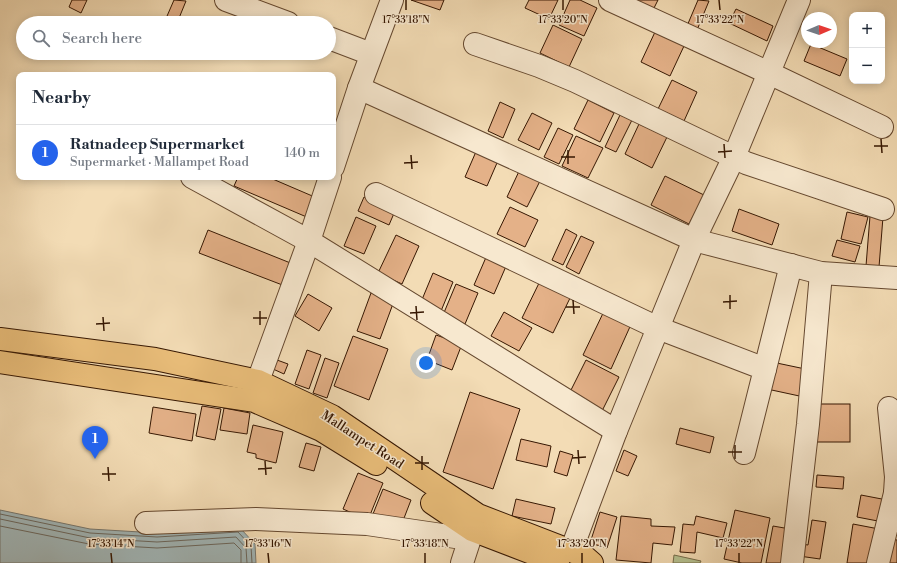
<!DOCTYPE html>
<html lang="en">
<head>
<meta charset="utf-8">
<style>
  :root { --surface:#fff; --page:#f2f2f3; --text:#1f2937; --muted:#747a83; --line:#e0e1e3; --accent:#2563eb }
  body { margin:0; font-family:"Libre Bodoni",serif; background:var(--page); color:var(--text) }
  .controls { position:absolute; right:12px; top:12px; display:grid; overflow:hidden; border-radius:8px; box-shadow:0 2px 10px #0003 }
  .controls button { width:36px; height:36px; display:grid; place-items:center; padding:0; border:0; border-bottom:1px solid var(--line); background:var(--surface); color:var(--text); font:20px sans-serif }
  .compass { position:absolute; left:801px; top:12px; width:36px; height:36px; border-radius:50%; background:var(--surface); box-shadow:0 2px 10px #0003; rotate:88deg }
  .you { position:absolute; left:426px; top:363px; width:14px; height:14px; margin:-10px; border:3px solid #fff; border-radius:50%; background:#1a73e8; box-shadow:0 0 0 6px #1a73e833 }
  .badge { display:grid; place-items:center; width:26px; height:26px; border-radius:50%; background:var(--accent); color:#fff; font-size:13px; font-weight:700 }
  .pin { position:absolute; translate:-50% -33px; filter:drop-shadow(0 1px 2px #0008) }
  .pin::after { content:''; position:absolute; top:21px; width:14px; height:12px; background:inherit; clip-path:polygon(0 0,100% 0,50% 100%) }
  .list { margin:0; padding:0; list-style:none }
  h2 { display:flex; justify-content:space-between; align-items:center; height:52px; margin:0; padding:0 16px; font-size:17px }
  h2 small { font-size:13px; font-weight:400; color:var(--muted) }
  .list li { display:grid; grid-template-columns:26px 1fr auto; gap:12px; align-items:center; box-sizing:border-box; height:56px; padding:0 16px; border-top:1px solid var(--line) }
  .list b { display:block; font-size:15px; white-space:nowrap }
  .list p { margin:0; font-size:13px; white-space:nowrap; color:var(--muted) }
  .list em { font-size:13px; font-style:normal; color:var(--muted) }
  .icon { flex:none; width:22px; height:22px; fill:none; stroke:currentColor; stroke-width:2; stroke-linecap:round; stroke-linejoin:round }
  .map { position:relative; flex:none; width:897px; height:563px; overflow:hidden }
  .search { position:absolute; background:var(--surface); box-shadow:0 2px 10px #0003; left:16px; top:16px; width:320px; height:44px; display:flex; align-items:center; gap:10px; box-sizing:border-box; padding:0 14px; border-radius:22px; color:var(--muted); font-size:15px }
  .panel { position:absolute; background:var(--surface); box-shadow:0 2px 10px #0003; left:16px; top:72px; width:320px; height:108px; border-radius:8px }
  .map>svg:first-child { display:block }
</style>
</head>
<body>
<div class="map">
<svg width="897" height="563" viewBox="0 0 897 563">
  <rect width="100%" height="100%" fill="#f3dcb5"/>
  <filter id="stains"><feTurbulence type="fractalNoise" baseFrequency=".005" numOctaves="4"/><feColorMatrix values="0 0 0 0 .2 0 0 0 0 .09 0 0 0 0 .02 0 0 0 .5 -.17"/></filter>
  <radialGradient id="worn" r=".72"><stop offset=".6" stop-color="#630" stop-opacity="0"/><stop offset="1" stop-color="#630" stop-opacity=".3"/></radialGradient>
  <!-- green -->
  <polygon fill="#b5c292" stroke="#766c4a" points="674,555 701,561 700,563 673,563"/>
  <!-- water -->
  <polygon fill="#a2b8ba" stroke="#777870" points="0,510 90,529 157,533 240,528 255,544 256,563 0,563"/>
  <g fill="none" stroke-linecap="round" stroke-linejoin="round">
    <!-- shore -->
    <g stroke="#6c685e" stroke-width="1">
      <polyline points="0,514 90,533 157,537 238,532 251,546 252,563"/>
      <polyline points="0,519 90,538 157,542 236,537 246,548 247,563"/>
      <polyline points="0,526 89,544 157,548 234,543 241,550 241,563"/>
    </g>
  </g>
  <!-- building -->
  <g fill="#e4b188" stroke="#361702">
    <polygon points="72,0 87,0 81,13 69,7"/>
    <polygon points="174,0 186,1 177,23 164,23"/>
    <polygon points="411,0 444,0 440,10"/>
    <polygon points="529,0 558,0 549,19 525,8"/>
    <polygon points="570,0 580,0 597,8 584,36 559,25"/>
    <polygon points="632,0 658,0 653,10"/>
    <polygon points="698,0 709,1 697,30 687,26"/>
    <polygon points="736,9 773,26 767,41 729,23"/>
    <polygon points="553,25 582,39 569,67 540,53"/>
    <polygon points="655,32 684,46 670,76 641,62"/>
    <polygon points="811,44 847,59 840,76 804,61"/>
    <polygon points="672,80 697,92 684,121 658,109"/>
    <polygon points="588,100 614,113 600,142 574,129"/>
    <polygon points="500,102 515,109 503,138 488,131"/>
    <polygon points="532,113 552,123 539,150 518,140"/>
    <polygon points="620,115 632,120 616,152 605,147"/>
    <polygon points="639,124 667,137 652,168 625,154"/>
    <polygon points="558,128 573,135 559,164 544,157"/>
    <polygon points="576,136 603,148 588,178 562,166"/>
    <polygon points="478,147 500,156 487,186 465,177"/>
    <polygon points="521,167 542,177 527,207 507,197"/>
    <polygon points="665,176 704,195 689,224 651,205"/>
    <polygon points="238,177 268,177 317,198 309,218 234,186"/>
    <polygon points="364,197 395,211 389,225 358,211"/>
    <polygon points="510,207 538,220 525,247 497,234"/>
    <polygon points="739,209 779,224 772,245 732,231"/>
    <polygon points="847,212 868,217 861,244 841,239"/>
    <polygon points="870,216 883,217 879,267 866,266"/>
    <polygon points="356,217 376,226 364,254 344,246"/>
    <polygon points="566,229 577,235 563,265 552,260"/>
    <polygon points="208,230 293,264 285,286 199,253"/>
    <polygon points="396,235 419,246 402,284 378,273"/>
    <polygon points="581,236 594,242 579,274 566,267"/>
    <polygon points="837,240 860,246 855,262 832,256"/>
    <polygon points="487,255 507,264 494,294 474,285"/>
    <polygon points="433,273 453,282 441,311 421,302"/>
    <polygon points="541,279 572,294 553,333 522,318"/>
    <polygon points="456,284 478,293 465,324 443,315"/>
    <polygon points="371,293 394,301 380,339 357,331"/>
    <polygon points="308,294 332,308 319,331 295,316"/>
    <polygon points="606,307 633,320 611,369 583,355"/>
    <polygon points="504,312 532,328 519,351 491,336"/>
    <polygon points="436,335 462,344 452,370 427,360"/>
    <polygon points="353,336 388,349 369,400 334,386"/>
    <polygon points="307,350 321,355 309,389 295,384"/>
    <polygon points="325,358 339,363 327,398 313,393"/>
    <polygon points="277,360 288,364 284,374 273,369"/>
    <polygon points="586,360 619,377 602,411 569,394"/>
    <polygon points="772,362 810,370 804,397 767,389"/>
    <polygon points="470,392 520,409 493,489 443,472"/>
    <rect x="817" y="404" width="33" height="38"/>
    <polygon points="202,406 221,409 215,440 196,436"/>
    <polygon points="153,407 196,414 192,441 149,433"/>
    <polygon points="224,408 250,413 247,434 220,430"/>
    <polygon points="253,425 283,432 276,463 256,458 256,454 247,452"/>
    <polygon points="680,428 714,437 710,453 676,444"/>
    <polygon points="521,439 551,446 547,467 516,460"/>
    <polygon points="306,443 321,447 314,471 299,467"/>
    <polygon points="624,450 637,456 628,476 616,471"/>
    <polygon points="560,451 573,455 567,476 554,472"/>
    <polygon points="358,473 383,483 368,520 343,509"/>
    <polygon points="817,475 844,477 843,489 816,487"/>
    <polygon points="383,489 411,500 401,526 373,514"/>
    <polygon points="861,495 887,500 883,522 857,517"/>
    <polygon points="516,499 555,508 551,524 512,516"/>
    <polygon points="735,510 770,518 761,563 742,563 724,559"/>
    <polygon points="600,512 617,517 607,548 590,543"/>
    <polygon points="621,516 651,519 651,526 675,527 672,545 653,543 651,563 616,560"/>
    <polygon points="696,516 727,523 723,538 697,532 695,553 680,552 683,524 694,525"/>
    <polygon points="812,520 826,522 820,559 799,556 801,544 808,545"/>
    <polygon points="853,524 879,529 873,563 847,563"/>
    <polygon points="773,526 790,529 783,563 766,563"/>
    <polygon points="887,538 897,540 897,563 883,563"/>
  </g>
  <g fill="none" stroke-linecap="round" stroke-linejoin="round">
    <!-- minor casing -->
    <g stroke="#65482f" stroke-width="24">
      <g id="minor">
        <polyline points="226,0 288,23"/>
        <polyline points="610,0 769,73 882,127"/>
        <polyline points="329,38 371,54"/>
        <polyline points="475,44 539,66 575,81 746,163 883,209"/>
        <polyline points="359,88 694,240 821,273 897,278"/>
        <polyline points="333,167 359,88 392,0"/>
        <polyline points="192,177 309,241 616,431"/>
        <polyline points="376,194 658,328 765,369 744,453"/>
        <polyline points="765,369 791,265"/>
        <polyline points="254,400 258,381 309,241 330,177"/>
        <polyline points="889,408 896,477 895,493"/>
        <polyline points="146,523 256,519 367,524 469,539"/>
        <polyline points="571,551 616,431 658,328 694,240 734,157 799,0"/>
        <polyline points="462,563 474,526"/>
        <polyline points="792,563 808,424 821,273"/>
        <polyline points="878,563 895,493 897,493"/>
      </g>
    </g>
    <!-- major casing -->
    <g stroke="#361702" stroke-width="24">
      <g id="major">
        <polyline points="0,339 155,359 258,381 332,416 478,515 584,556 592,563"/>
        <polyline points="0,362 254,401 321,430 376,464"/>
        <polyline points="432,503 472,530 558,563"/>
      </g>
    </g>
    <!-- minor -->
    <use href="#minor" stroke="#f7e8cf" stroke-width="22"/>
    <!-- major -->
    <use href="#major" stroke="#eabe7a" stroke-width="22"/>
  </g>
  <!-- ticks -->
  <path fill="none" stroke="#361702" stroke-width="1.5" d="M 406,0 L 406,10M 563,0 L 563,10M 719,0 L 720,10M 881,139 L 882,153M 724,144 L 725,158M 874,146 L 888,146M 568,150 L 568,164M 718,152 L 732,151M 411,155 L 412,169M 561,157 L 575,157M 404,163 L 418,162M 730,295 L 730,309M 573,300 L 574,314M 723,302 L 737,301M 416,306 L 417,320M 566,307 L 580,307M 260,311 L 260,325M 410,313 L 424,312M 103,317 L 104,331M 253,318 L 267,318M 96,324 L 110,323M 735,445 L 735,459M 578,450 L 579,464M 728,452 L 742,452M 422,456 L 422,470M 572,458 L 586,457M 265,461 L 266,475M 415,463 L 429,463M 108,467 L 109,481M 258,469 L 272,468M 102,474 L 116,474M 111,553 L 112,563M 268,553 L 269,563M 425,553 L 425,563M 582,553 L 582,563M 739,553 L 739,563"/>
  <g text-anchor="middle" stroke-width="3" stroke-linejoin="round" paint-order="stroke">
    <!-- street labels -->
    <g font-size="13" fill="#361702" stroke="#f7e8cf">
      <text transform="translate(363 439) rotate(33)" y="5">Mallampet Road</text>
    </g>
  </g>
  <g font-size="10" text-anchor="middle" fill="#361702" stroke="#f7e8cf" stroke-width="3" stroke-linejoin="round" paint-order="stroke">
    <text x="406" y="23">17°33'18"N</text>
    <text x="563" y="23">17°33'20"N</text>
    <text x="720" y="23">17°33'22"N</text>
    <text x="111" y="547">17°33'14"N</text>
    <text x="268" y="547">17°33'16"N</text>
    <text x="425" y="547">17°33'18"N</text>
    <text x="582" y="547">17°33'20"N</text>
    <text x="739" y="547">17°33'22"N</text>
  </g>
  <rect width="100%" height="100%" filter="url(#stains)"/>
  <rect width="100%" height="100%" fill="url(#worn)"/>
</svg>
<div class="controls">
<button>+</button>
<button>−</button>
</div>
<svg class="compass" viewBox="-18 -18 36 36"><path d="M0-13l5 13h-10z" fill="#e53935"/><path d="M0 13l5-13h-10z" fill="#747a83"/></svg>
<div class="you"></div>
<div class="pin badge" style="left:95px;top:459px">1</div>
<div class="search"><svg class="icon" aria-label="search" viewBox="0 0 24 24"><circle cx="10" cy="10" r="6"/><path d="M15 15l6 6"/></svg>Search here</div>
<section class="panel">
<h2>Nearby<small></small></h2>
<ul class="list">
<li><span class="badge">1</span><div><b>Ratnadeep Supermarket</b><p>Supermarket · Mallampet Road</p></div><em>140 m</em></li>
</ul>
</section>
</div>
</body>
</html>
